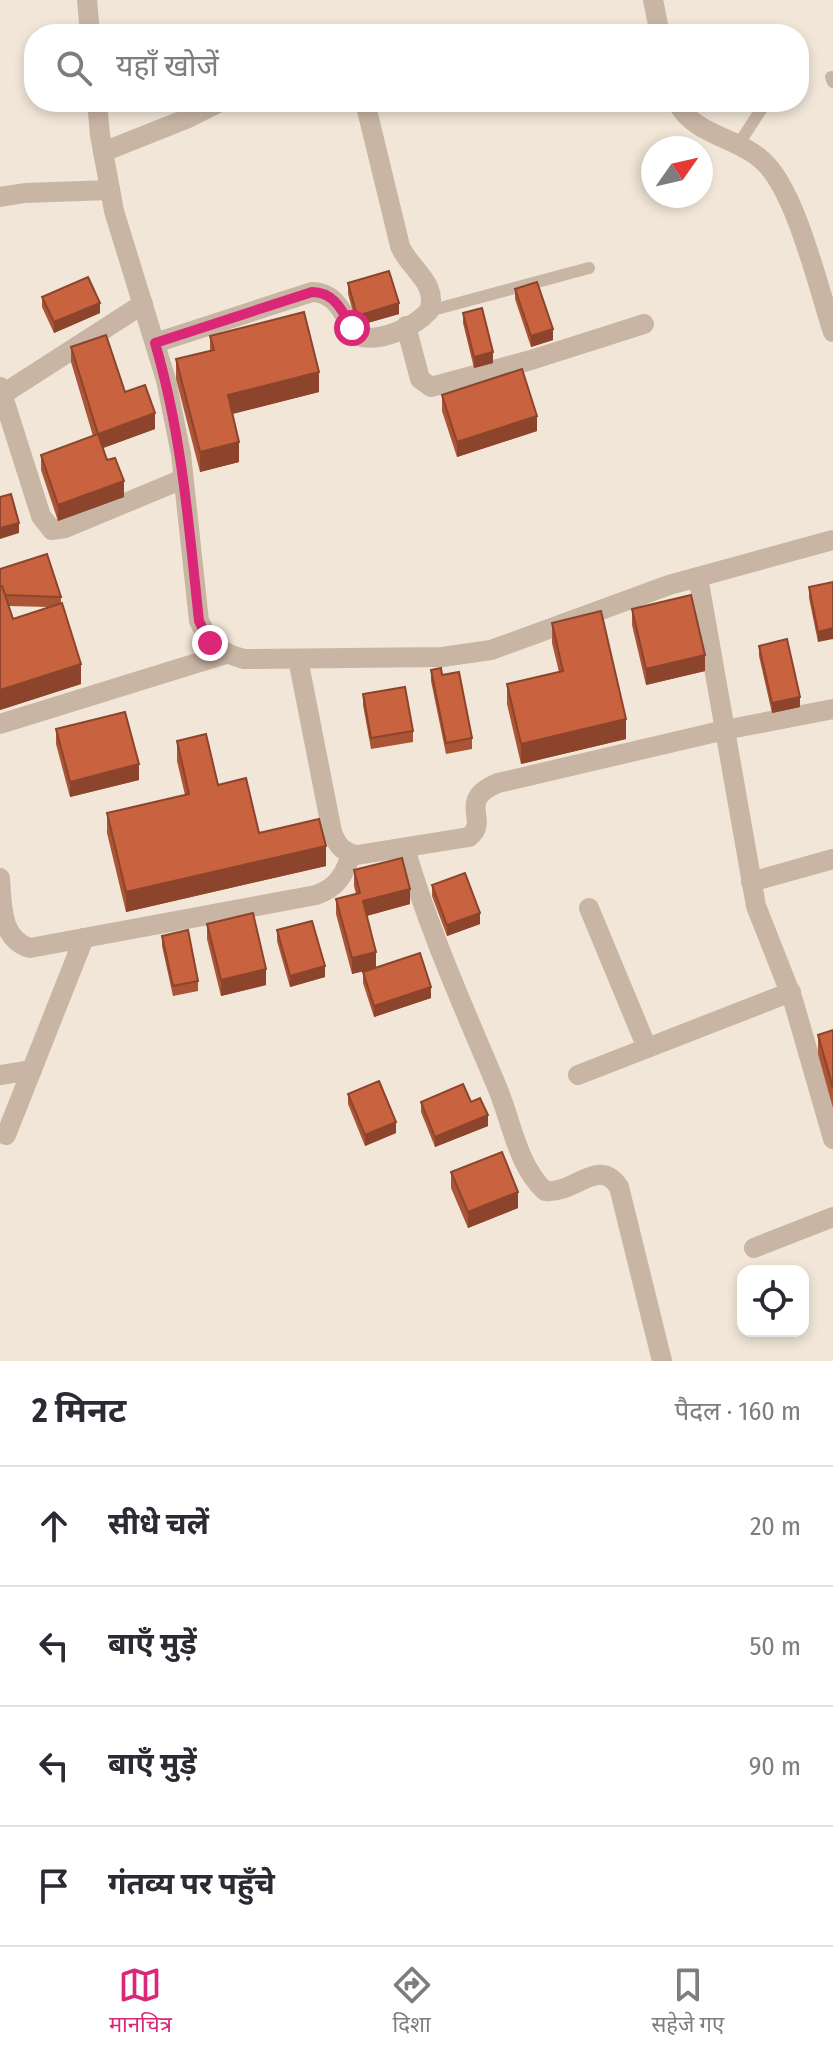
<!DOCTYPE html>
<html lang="hi">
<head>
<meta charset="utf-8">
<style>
  :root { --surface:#fff; --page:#f2f2f3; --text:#2b2b33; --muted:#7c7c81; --line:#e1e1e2; --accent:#db2777 }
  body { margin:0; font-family:"Fira Sans Condensed","Noto Sans Devanagari",sans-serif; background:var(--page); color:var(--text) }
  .controls { position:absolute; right:24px; bottom:24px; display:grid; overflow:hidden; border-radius:16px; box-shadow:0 4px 12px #0003 }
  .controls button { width:72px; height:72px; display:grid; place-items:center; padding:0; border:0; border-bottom:2px solid var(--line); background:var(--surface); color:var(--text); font:40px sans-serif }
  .compass { position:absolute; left:641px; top:136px; width:72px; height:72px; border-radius:50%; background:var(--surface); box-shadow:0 4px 12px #0003; rotate:56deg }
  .stop { position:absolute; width:24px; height:24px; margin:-18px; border:6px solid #db2777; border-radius:50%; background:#fff }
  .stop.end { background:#db2777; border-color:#fff; box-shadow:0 2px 8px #0008 }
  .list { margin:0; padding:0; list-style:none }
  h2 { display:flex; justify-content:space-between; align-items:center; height:104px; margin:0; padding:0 32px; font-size:34px }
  h2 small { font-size:26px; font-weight:400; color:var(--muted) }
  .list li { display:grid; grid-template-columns:52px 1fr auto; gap:24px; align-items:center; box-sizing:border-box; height:120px; padding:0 32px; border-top:2px solid var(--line) }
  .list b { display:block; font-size:30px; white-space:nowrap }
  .list em { font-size:26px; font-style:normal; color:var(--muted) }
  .icon { flex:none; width:44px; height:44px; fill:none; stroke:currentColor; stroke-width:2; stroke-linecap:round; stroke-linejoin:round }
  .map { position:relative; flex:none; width:833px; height:1361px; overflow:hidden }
  .search { position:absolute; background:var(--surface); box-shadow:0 4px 12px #0003; left:24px; right:24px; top:24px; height:88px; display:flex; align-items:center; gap:20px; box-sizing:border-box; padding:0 28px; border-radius:32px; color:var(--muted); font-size:30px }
  .sheet { height:584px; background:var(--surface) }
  nav { display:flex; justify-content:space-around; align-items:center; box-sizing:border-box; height:112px; border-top:2px solid var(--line); background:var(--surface); font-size:22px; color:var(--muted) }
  nav a { display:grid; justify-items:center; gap:4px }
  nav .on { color:var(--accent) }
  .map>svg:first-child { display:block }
</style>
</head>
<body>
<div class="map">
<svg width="833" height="1361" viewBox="0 0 833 1361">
  <rect width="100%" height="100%" fill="#f1e6d8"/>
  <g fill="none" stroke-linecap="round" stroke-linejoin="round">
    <!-- service -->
    <g stroke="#c9b5a4" stroke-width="12">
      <polyline points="831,77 833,82"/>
      <polyline points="738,145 766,102"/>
      <polyline points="429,311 589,268"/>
    </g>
    <!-- minor -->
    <g stroke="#c9b5a4" stroke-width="20">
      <polyline points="87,0 90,34"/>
      <polyline points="653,0 660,34"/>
      <path d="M 97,102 L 100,135 L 114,211 L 166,380 L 181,454 L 199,621 C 210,643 220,653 244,659 L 442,657 L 491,650 L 669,585 L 833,540"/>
      <path d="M 677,102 C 693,135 737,137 763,161 C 796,191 818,287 833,332"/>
      <polyline points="103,152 186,119 220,102"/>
      <polyline points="0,197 25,193 110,190"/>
      <polyline points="406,326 420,379 431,387 531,360 644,324"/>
      <path d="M 155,343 L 312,292 C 338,292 344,318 358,336 C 380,343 414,327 429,311 C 439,283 410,270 400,246 L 365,102"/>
      <polyline points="0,387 41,516 52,530 65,528 183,479"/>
      <polyline points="0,396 143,304"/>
      <polyline points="698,577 756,906 793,1000 833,1139"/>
      <path d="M 298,659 L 332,832 C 337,845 342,852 357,855 L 469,837 C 491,820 455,801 498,783 L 725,730 L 833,709"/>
      <polyline points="0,724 226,654"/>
      <path d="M 405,848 C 429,931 464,1008 497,1087 C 512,1122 517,1165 545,1191 C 576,1194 598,1156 619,1187 L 662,1361"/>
      <path d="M 0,878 C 2,904 0,939 30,948 L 316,895 C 337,888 345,874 351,854"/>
      <polyline points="751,882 833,859"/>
      <polyline points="589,908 647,1048"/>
      <polyline points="0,1075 32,1070"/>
      <polyline points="578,1075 791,992"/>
      <polyline points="6,1135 84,938"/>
      <polyline points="754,1248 833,1217"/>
    </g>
  </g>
  <!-- wall -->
  <g fill="#ac5436" fill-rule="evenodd">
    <polygon points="348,283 399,314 357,326 348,294"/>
    <polygon points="515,289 553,340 531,347 515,299"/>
    <polygon points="42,297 100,313 54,333 42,307"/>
    <polygon points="463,313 493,363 474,368 463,323"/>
    <polygon points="210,336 319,392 232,414 239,462 200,472 176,379 176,359 210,351"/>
    <polygon points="71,347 125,392 155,429 102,448 124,497 58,521 41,470 41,455 93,436 71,362"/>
    <polygon points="442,395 537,431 457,457 442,411"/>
    <path d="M 0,569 L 61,597 L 61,603 L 81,684 L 0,710 ZM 9,606 L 48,607 L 13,619 Z"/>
    <polygon points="833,582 818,642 809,598 809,587"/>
    <polygon points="632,609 705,671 646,685 632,625"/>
    <polygon points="552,623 626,739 521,764 507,704 507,684 559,672 552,643"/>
    <polygon points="759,646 800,707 772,713 759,656"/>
    <polygon points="431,670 442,675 472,738 472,749 446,754 431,681"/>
    <polygon points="363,694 413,731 413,742 371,749 363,705"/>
    <polygon points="56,729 139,780 70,797 56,744"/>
    <polygon points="177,741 218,785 259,833 326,866 126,912 107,833 107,813 185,795 177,761"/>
    <polygon points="354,870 410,904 366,916 376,968 352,974 336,914 336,899 356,894 354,886"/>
    <polygon points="432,885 480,924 447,936 432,896"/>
    <polygon points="207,924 266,985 221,996 207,939"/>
    <polygon points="277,930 325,977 290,987 277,941"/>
    <polygon points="162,936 198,981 198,991 173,996 162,946"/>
    <polygon points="363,972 431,998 374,1017 363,983"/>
    <polygon points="833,1030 833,1108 818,1054 818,1035"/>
    <polygon points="348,1094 396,1133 365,1146 348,1104"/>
    <polygon points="421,1102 471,1102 488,1126 435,1147 421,1112"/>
    <polygon points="451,1172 518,1208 468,1228 451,1188"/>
  </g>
  <!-- shaded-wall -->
  <g fill="#8c452c">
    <polygon points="100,303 100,313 54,333 54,322"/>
    <polygon points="399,303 399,314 357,326 357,316"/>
    <polygon points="553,329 553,340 531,347 531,336"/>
    <polygon points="493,352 493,363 474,368 474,357"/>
    <polygon points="319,372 319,392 228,415 228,395"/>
    <polygon points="155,413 155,429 98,450 98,434"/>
    <polygon points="537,416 537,431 457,457 457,442"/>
    <polygon points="239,442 239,462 200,472 200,452"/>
    <polygon points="124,481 124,497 58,521 58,505"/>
    <polygon points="19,523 19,533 0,539 0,528"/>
    <polygon points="833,628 833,639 818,642 818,632"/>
    <polygon points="705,655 705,671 646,685 646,669"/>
    <polygon points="81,664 81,684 0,710 0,690"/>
    <polygon points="800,697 800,707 772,713 772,703"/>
    <polygon points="626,719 626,739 521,764 521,744"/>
    <polygon points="139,764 139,780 70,797 70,782"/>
    <polygon points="326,846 326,866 126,912 126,892"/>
    <polygon points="410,889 410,904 363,917 363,901"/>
    <polygon points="480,913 480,924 447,936 447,925"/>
    <polygon points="376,952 376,968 352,974 352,958"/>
    <polygon points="325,966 325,977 290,987 290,976"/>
    <polygon points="266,969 266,985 221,996 221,980"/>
    <polygon points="431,987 431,998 374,1017 374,1006"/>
    <polygon points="488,1115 488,1126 435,1147 435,1137"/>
    <polygon points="396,1122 396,1133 365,1146 365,1135"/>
    <polygon points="518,1192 518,1208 468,1228 468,1212"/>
  </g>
  <!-- building -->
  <g fill="#c8623f" stroke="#8c452c" stroke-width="2">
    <polygon points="389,271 399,303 357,316 348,283"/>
    <polygon points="88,277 100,303 54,322 42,297"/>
    <polygon points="537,282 553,329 531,336 515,289"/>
    <polygon points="482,308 493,352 474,357 463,313"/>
    <polygon points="304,312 319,372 228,395 239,442 200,452 176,359 214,350 210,336"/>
    <polygon points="106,335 125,392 145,385 155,413 98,434 107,460 115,458 124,481 58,505 41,455 98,434 71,347"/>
    <polygon points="522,369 537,416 457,442 442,395"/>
    <polygon points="11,494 19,523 0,528 0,497"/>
    <polygon points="47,554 61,597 5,595 2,586 0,586 0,569"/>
    <polygon points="833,582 833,628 818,632 809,587"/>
    <polygon points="0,586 2,586 13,619 62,603 81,664 0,690"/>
    <polygon points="691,595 705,655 646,669 632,609"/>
    <polygon points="601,611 626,719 521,744 507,684 563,671 552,623"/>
    <polygon points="787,639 800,697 772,703 759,646"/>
    <polygon points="441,668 442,675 459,672 472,738 446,743 431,670"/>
    <polygon points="405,687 413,731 371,738 363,694"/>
    <polygon points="125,712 139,764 70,782 56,729"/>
    <polygon points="206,734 218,785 246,778 259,833 319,819 326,846 126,892 107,813 189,794 177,741"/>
    <polygon points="402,858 410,889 363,901 376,952 352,958 336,899 360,893 354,870"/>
    <polygon points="465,873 480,913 447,925 432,885"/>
    <polygon points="253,913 266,969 221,980 207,924"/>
    <polygon points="312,921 325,966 290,976 277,930"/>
    <polygon points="188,930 198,981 173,986 162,936"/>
    <polygon points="420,953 431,987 374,1006 363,972"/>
    <polygon points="833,1030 833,1088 818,1035"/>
    <polygon points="379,1081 396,1122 365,1135 348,1094"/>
    <polygon points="463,1084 471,1102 480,1098 488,1115 435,1137 421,1102"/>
    <polygon points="502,1152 518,1192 468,1212 451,1172"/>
  </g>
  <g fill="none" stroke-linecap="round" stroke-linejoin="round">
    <!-- route -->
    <path stroke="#db2777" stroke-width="10" d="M 210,643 L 199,621 C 189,528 182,434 155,343 L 312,292 C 334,292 342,310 352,328"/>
  </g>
</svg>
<div class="controls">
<button><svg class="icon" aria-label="locate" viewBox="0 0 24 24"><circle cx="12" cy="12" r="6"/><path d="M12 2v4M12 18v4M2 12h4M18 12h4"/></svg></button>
</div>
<svg class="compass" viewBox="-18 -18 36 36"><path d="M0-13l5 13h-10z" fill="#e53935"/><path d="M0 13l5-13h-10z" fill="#7c7c81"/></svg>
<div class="stop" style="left:352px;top:328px"></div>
<div class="stop end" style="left:210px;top:643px"></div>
<div class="search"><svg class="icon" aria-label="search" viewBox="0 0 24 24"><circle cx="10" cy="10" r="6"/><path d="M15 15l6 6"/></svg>यहाँ खोजें</div>
</div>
<section class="sheet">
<h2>2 मिनट<small>पैदल · 160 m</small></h2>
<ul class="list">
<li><svg class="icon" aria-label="ahead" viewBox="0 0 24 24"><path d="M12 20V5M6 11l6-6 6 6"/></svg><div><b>सीधे चलें</b></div><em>20 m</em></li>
<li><svg class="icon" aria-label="left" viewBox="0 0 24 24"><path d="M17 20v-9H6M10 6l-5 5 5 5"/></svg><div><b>बाएँ मुड़ें</b></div><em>50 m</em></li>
<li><svg class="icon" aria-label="left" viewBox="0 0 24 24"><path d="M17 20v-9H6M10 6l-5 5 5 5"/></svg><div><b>बाएँ मुड़ें</b></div><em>90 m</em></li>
<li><svg class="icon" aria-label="arrive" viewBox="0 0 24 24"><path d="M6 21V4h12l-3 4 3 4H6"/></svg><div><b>गंतव्य पर पहुँचे</b></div></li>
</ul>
</section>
<nav>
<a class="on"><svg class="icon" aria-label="map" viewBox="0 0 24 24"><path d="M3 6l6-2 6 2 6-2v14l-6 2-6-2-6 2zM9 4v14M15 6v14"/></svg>मानचित्र</a>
<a><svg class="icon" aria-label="directions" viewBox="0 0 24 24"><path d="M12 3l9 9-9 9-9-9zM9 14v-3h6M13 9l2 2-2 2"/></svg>दिशा</a>
<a><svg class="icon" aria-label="saved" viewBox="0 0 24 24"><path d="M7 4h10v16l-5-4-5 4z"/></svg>सहेजे गए</a>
</nav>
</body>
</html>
